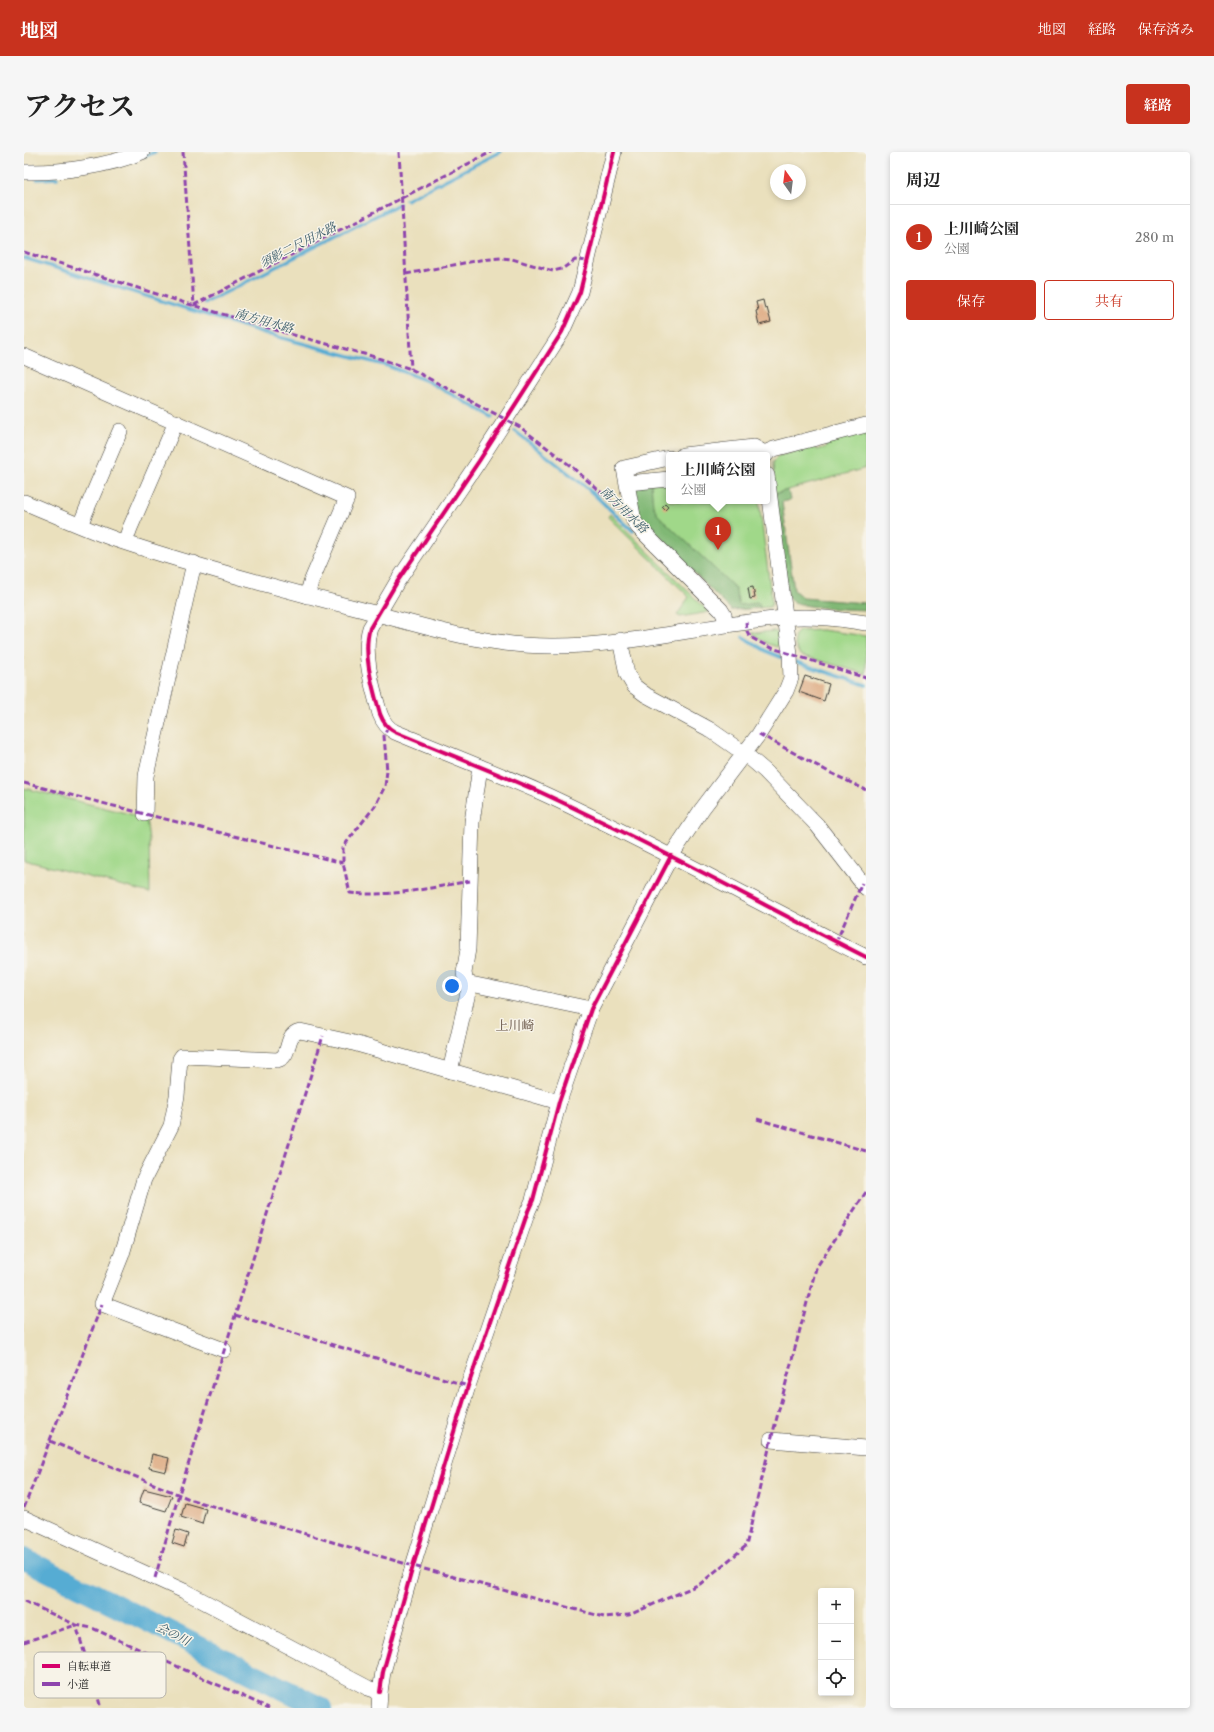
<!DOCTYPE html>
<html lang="ja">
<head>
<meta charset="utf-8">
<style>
  :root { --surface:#fff; --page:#f6f6f6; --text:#222; --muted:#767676; --line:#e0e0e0; --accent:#c8321e }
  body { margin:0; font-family:"Libre Caslon Text","Noto Serif JP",serif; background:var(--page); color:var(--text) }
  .controls { position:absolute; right:12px; bottom:12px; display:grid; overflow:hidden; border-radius:4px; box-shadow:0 2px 6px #0003 }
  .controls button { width:36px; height:36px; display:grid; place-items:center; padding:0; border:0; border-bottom:1px solid var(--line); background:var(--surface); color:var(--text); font:20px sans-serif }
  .compass { position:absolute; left:746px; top:12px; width:36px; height:36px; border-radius:50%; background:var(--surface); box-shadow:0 2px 6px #0003; rotate:346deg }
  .you { position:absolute; left:428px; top:834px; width:14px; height:14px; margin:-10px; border:3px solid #fff; border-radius:50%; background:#1a73e8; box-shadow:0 0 0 6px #1a73e833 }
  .badge { display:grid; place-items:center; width:26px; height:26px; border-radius:50%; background:var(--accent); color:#fff; font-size:13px; font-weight:700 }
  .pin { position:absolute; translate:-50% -33px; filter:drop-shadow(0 1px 2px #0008) }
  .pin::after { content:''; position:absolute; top:21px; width:14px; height:12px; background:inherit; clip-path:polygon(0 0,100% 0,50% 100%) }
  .popup { position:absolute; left:642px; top:300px; width:104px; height:52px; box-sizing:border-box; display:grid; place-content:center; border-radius:4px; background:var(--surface); filter:drop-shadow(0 1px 3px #0005); font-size:13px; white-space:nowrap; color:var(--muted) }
  .popup b { font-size:15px; color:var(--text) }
  .popup::after { content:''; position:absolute; left:50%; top:100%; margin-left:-8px; border:8px solid transparent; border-top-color:var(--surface) }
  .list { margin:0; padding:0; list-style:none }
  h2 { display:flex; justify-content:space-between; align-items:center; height:52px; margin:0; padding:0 16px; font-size:17px }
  h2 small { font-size:13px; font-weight:400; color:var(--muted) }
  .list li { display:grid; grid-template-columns:26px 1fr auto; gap:12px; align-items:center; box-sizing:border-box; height:64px; padding:0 16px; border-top:1px solid var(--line) }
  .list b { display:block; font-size:15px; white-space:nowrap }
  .list p { margin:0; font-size:13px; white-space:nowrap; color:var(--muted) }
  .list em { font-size:13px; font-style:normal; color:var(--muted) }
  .actions { display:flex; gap:8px; padding:12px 16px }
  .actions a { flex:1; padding:9px 0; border:1px solid var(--accent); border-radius:4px; text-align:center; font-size:14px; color:var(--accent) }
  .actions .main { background:var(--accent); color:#fff }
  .icon { flex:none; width:22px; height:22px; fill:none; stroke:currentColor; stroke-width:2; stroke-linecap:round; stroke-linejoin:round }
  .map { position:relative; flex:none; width:842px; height:1556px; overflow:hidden; border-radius:4px }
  header { display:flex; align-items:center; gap:24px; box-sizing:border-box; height:56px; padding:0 20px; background:var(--accent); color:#fff }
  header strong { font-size:19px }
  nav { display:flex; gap:22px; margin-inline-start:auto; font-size:14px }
  .intro { display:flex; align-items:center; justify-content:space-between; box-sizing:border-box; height:96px; padding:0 24px }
  h1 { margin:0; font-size:28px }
  .button { padding:10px 18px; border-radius:4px; background:var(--accent); color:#fff; font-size:14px; font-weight:700 }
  main { display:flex; gap:24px; padding:0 24px }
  aside { flex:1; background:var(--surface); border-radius:4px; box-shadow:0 2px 6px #0003 }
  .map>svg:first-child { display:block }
</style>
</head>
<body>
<header>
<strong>地図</strong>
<nav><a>地図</a><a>経路</a><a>保存済み</a></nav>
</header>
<div class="intro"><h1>アクセス</h1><a class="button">経路</a></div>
<main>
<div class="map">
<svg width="842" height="1556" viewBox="0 0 842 1556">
  <rect width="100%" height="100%" fill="#f7f3e8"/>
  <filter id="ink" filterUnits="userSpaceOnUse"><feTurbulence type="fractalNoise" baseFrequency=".025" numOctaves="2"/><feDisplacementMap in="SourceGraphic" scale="8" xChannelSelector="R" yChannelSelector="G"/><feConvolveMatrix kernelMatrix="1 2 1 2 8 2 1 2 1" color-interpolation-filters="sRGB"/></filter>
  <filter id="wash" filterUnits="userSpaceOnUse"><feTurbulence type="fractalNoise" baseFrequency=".012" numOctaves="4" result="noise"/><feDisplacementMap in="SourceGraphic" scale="16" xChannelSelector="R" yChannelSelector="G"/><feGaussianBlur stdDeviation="0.9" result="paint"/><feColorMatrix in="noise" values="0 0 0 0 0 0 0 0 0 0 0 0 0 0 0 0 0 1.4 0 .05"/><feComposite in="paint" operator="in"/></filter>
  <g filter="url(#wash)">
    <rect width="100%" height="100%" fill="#eae0bd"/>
    <!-- green -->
    <g fill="#a0d889" stroke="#5e7a52">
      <polygon points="842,279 842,316 750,342 749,310 754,304 791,294 793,298 803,295 802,290"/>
      <polygon points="645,330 645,349 735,349 748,451 746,455 707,458 616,366 614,332"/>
      <polygon points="586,362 685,460 656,465 653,463 665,445 584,365"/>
      <polygon points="798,478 842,484 842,522 776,503 771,493 770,484 775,479"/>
      <polygon points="750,479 758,484 759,488 753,495 742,491 728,481"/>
      <polygon points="0,636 122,666 125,688 126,741 0,708"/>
    </g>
    <!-- forest -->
    <g fill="#80b875" stroke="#4e6a48">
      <polygon points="627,331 629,353 634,363 711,436 715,453 735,451 736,456 707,458 616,366 609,336"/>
      <path d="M 764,338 L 766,348 L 758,350 L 770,438 L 779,446 L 842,451 L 842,458 C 826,457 772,457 764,446 L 750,342 Z"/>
    </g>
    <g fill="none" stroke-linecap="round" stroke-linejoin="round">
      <!-- stream -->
      <g stroke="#56acd3" stroke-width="3.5">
        <polyline points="122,4 131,0"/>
        <polyline points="13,27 33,26"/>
        <polyline points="382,48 476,0"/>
        <polyline points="0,106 247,183 364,214 401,228 469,265"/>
        <polyline points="181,151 375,52"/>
        <polyline points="491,279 562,335 609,379"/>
        <polyline points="719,485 744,500 762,507"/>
        <polyline points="772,510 842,533"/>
      </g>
      <!-- river -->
      <polyline stroke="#56acd3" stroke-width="22" points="0,1407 297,1556"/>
    </g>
    <g id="blocks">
      <!-- building -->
      <g fill="#dda77e">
        <polygon points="739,148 741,157 743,156 747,170 735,173 732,159 734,158 732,150"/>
        <polygon points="641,352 644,355 641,358 638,355"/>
        <polygon points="729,435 731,446 726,447 724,436"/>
        <polygon points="781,524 805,532 800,549 775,540"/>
        <polygon points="128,1302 145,1306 142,1320 125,1316"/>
        <polygon points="120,1337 148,1344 142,1359 115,1351"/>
        <polygon points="161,1351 182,1357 178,1372 157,1365"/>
        <polygon points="152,1378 164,1382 160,1395 148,1391"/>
      </g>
    </g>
  </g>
  <g filter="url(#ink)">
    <use href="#blocks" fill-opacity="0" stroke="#3b3934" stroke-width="1"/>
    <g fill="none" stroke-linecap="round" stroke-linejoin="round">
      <!-- minor casing -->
      <g stroke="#3b3934" stroke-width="16">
        <g id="minor">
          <path d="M 590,0 L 556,140 L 538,180 L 455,309 L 373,430 L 346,476 C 338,501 349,537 356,562 C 359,570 363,576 371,580 C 419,600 468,619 516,640 C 627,691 733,750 842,805"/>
          <path d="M 0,20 C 35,21 86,14 118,0"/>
          <polyline points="0,204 323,346 287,430 283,444"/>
          <polyline points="659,303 730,295 742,302"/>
          <polyline points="742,303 745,299 750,297 842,273"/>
          <polyline points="645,306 600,316 610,369 614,375 697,458 700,463 702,472"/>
          <polyline points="604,331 645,327"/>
          <path d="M 0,350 C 31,363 61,377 93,388 C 174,415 257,437 339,458 C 402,475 465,495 531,494 C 607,494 684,472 760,466 C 787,463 815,467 842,471"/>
          <polyline points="56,373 96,279"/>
          <polyline points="101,390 106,376 152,270"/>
          <polyline points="596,488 603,522 610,534 622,543 685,577 721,602 741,619 793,673 842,736"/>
          <polyline points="456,615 448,670 444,797 440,821 442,831 567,857"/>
          <polyline points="121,662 122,624 170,411"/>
          <polyline points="426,919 446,832"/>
          <path d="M 200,1198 L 78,1152 L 98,1102 L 120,1027 L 147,974 L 153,944 L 156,907 L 158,904 L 253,908 C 269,904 259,883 276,879 L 326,890 L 535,950"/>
          <polyline points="747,1288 842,1296"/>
          <polyline points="0,1366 160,1439 344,1536 356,1540 355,1556"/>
          <polyline points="356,1540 359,1520 389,1414 444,1234 504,1059 509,1048 535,950 567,857 647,704 678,657 735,582 762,539 767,526 766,502 743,323"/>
        </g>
      </g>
      <!-- minor -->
      <use href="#minor" stroke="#fff" stroke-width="15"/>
      <!-- quiet -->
      <g stroke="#8e44ad" stroke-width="3" stroke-dasharray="6 3" stroke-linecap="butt">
        <polyline points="159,0 170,153 467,0"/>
        <polyline points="375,0 387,217"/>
        <polyline points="0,100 158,150 255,179 351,205 387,217 496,275 548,315 610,369"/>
        <polyline points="382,122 456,108 477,106 488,107 529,119 538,117 551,108 564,109"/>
        <polyline points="722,470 723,479 726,485 745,495 842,526"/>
        <path d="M 364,575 L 360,584 L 363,619 L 361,634 L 351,654 L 319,695 L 319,711 L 326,741 C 367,745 406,736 446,729"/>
        <polyline points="735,582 805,620 842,638"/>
        <polyline points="0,631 121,662 319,711"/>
        <polyline points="812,790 838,731"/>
        <polyline points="733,967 842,999"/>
        <polyline points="211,1163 444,1234"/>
        <polyline points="26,1289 168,1348 389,1414 580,1465 605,1463 676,1432 722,1394 747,1288 792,1116 842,1040"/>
        <polyline points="0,1356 78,1152"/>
        <polyline points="131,1426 155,1342 299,884"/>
        <polyline points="0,1449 52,1473 77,1556"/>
        <polyline points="0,1490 52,1473 68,1476 245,1556"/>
      </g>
      <!-- cycleway casing -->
      <g stroke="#f7f3e8" stroke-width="6">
        <g id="cycleway">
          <path d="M 590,0 L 556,140 L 538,180 L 455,309 L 373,430 L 346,476 C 338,501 349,537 356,562 C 359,570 363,576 371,580 C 419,600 468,619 516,640 C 627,691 733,750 842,805"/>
          <polyline points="356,1540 359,1520 389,1414 444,1234 504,1059 509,1048 535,950 567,857 647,704"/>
        </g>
      </g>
      <!-- cycleway -->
      <use href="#cycleway" stroke="#d6006c" stroke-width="4"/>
    </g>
  </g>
  <g text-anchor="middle" stroke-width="3" stroke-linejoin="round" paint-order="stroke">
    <!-- water labels -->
    <g font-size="12" font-style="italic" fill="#335665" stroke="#f7f3e8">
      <text transform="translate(274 93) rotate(-27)" y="4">須影二尺用水路</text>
      <text transform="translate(240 169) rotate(16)" y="4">南方用水路</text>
      <text transform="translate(600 358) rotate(44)" y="4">南方用水路</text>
      <text transform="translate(149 1482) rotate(27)" y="4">会の川</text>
    </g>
    <!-- quarter labels -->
    <g font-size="13" fill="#604d3e" stroke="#f7f3e8">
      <text x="491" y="878">上川崎</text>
    </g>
  </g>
  <!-- legend -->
  <rect x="10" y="1500" width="132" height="46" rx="6" fill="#f7f3e8" stroke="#b5b2ab" stroke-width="1"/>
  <rect x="18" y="1512" width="18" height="4" fill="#d6006c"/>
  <rect x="18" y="1530" width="18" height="4" fill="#8e44ad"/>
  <g font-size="11" fill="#1c1c1c">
    <text x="43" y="1518">自転車道</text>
    <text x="43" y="1536">小道</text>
  </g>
</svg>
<div class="controls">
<button>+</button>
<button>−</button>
<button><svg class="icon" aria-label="locate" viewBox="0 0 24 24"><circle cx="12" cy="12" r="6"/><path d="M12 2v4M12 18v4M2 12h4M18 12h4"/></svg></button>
</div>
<svg class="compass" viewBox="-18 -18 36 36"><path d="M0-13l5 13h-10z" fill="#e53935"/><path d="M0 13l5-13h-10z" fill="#767676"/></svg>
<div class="you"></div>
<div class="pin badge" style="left:694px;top:398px">1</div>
<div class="popup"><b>上川崎公園</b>公園</div>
</div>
<aside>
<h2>周辺<small></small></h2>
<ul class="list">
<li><span class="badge">1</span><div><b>上川崎公園</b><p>公園</p></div><em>280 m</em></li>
</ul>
<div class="actions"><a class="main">保存</a><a>共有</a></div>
</aside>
</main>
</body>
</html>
